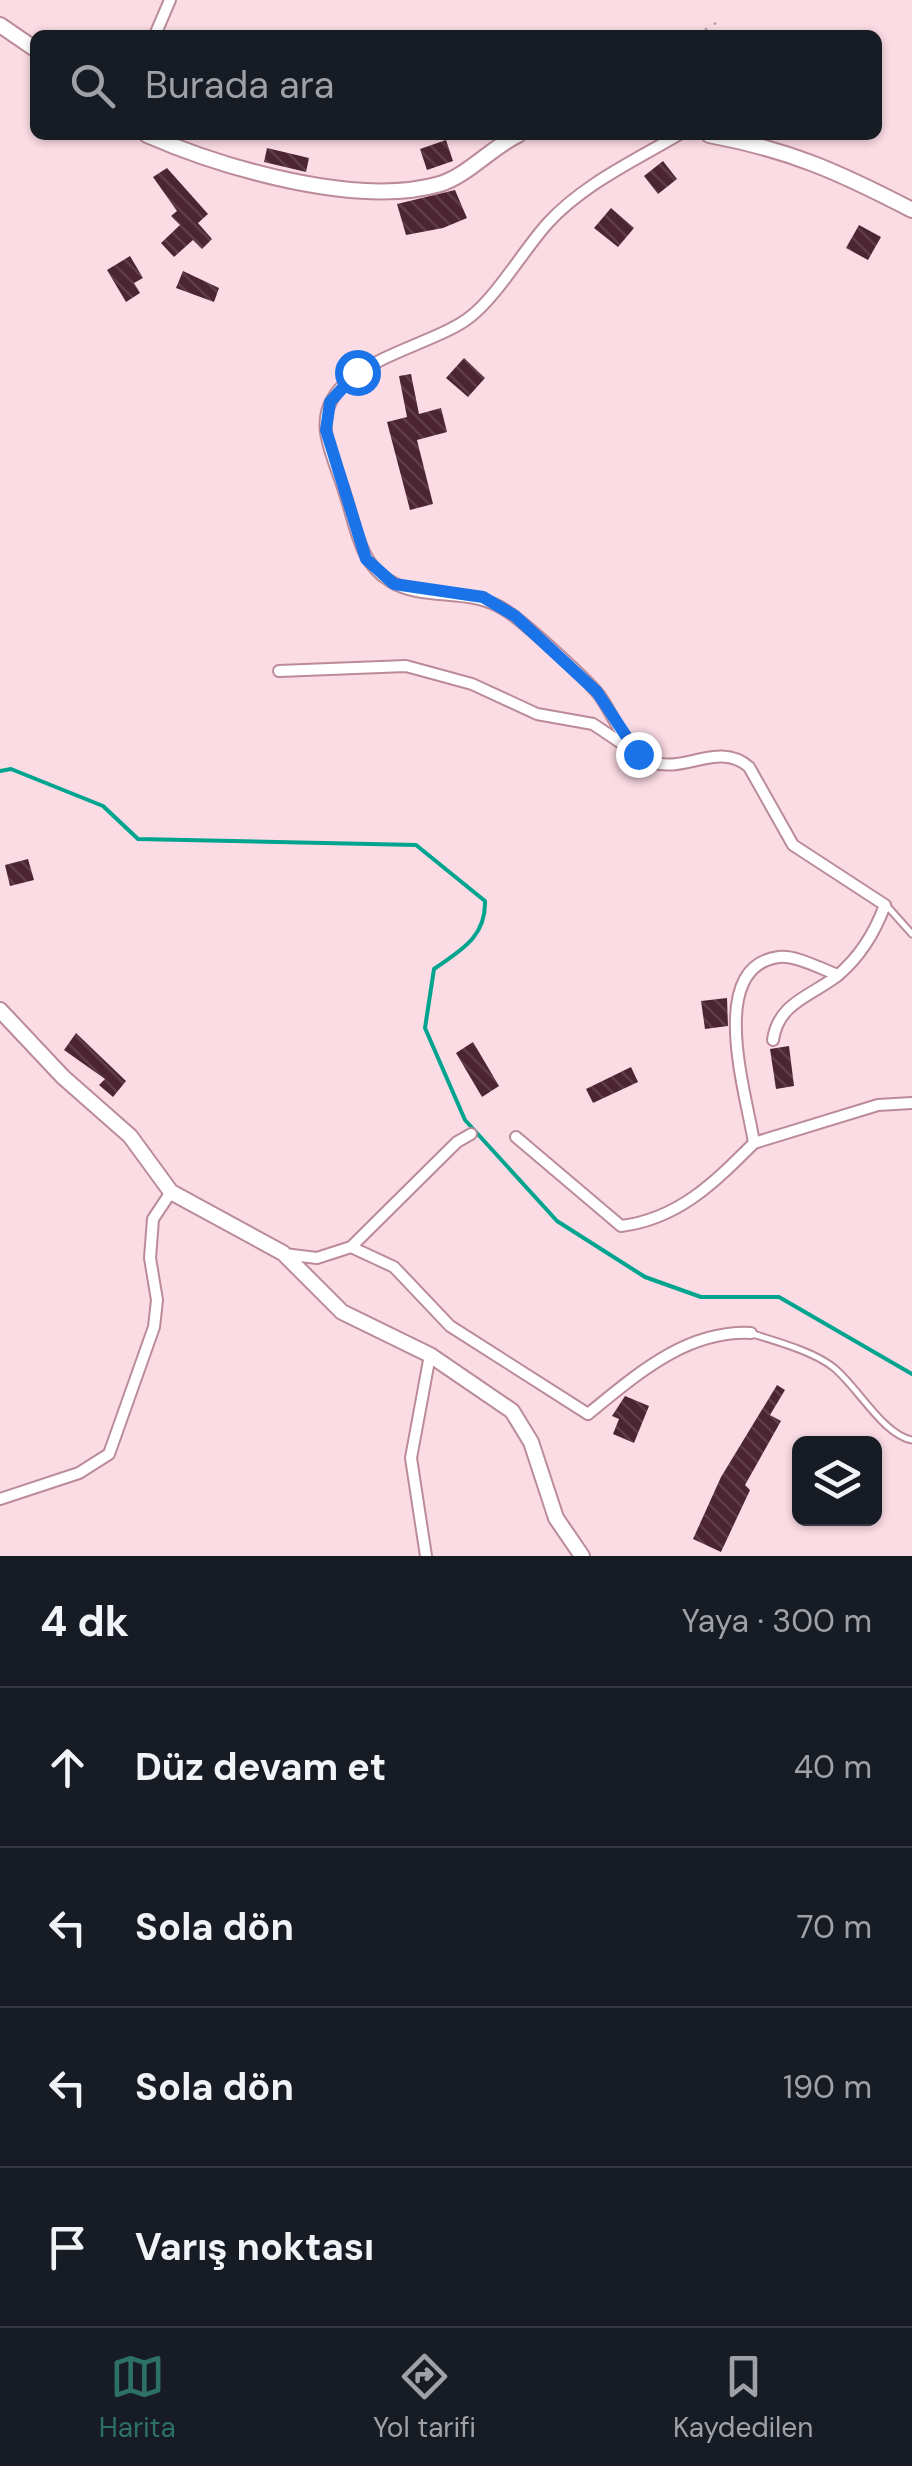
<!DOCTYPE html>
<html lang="tr">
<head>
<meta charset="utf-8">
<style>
  :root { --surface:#171b24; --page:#242831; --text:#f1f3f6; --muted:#9ea1a6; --line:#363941; --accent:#2d7164 }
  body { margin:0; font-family:"DM Sans",sans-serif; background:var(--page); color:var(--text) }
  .controls { position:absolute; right:30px; bottom:30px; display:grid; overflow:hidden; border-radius:15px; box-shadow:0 2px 8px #0004 }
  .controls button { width:90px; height:90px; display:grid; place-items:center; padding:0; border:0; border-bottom:2px solid var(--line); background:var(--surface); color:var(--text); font:50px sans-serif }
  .stop { position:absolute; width:30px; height:30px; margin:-22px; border:8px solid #1a73e8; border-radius:50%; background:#fff }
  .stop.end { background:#1a73e8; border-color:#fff; box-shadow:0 2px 10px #0008 }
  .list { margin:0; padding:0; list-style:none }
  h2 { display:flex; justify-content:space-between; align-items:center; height:130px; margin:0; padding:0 40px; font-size:42px }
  h2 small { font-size:32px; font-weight:400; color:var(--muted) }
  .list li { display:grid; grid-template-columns:65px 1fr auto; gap:30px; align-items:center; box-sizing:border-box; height:160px; padding:0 40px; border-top:2px solid var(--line) }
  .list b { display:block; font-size:38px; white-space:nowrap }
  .list em { font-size:32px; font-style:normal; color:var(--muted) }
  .icon { flex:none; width:55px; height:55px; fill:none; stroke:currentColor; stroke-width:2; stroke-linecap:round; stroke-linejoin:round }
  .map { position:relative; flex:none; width:912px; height:1556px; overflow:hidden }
  .search { position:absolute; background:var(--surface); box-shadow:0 2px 8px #0004; left:30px; right:30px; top:30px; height:110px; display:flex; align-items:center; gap:25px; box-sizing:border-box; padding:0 35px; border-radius:15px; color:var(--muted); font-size:38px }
  .sheet { height:770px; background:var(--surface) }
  nav { display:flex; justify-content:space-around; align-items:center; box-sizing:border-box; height:140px; border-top:2px solid var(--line); background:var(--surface); font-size:28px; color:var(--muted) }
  nav a { display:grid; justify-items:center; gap:5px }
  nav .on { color:var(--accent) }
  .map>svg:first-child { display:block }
</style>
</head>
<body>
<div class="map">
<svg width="912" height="1556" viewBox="0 0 912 1556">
  <defs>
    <pattern id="building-back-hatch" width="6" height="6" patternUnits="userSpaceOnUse" patternTransform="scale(2.5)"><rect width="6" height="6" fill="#4c2532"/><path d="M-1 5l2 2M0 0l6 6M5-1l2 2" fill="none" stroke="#5e3c48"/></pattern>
  </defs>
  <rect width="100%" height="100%" fill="#fbdbe4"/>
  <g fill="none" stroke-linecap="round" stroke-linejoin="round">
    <!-- stream -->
    <path stroke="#00a48f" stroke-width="4" d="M 0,771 L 11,769 L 103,806 L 138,839 L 416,845 L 485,901 C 486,937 461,950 434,969 L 425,1028 L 465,1120 L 557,1221 L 645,1277 L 701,1297 L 779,1297 L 912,1374"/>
  </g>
  <!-- building -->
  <g fill="url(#building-back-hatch)">
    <polygon points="446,140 453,161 427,170 420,149"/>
    <polygon points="267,148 309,158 306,172 264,162"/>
    <polygon points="663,161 677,179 658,194 644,176"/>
    <polygon points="167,168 208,214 198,223 212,239 202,249 193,240 174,257 161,243 180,225 171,216 177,211 153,177"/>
    <polygon points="455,190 467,218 443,228 406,235 397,204"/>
    <polygon points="611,208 634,228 618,247 594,228"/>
    <polygon points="859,225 881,237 868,260 846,248"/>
    <polygon points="130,256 143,278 134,283 140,293 126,302 107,270"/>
    <polygon points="183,271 219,288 214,302 176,288"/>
    <polygon points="464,358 485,378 468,397 446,378"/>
    <polygon points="411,374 419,414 441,408 447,432 417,440 433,504 410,510 387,422 407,417 399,376"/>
    <polygon points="28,859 34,880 10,886 5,865"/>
    <polygon points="727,998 728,1026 705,1029 701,1001"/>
    <polygon points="76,1033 126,1081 113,1097 99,1085 105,1079 64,1050"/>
    <polygon points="473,1042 499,1086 482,1097 456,1053"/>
    <polygon points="789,1046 794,1086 776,1089 770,1049"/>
    <polygon points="631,1067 638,1082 593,1103 586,1089"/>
    <polygon points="777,1385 785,1390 770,1415 781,1421 745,1485 750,1490 721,1552 693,1539 721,1477"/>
    <polygon points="625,1396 649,1406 634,1443 613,1434 619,1419 612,1416"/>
  </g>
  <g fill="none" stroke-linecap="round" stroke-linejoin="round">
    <!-- lane casing -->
    <g stroke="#bb8b99" stroke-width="9">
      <g id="lane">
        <polyline points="887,906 912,934"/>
        <path d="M 753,1334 C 778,1342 812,1351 833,1367 C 858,1387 883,1435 912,1440"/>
      </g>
    </g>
    <!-- street casing -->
    <g stroke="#bb8b99" stroke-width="14">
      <g id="street">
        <polyline points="155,35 170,0"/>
        <path d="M 678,135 C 634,161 582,185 547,224 C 523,251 497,296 470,317 C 430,349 317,363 326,432 C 329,453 340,476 346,497 C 356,527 360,564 390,581 C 427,604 472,584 511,614 C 529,627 587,679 600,696 C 613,715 624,744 643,757 C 677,781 716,738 749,767 L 793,845 L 885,905 C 875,932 860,957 837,976 C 811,996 778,1003 773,1040"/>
        <polyline points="279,671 406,666 472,684 537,714 593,724 636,753"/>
        <path d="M 516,1137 L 621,1226 C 678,1219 714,1183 754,1143 C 747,1096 705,966 779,957 C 796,955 821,969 838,975"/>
        <polyline points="754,1143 878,1105 912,1103"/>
        <path d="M 351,1247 L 394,1267 L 450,1326 L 588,1414 C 636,1375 686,1330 751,1333"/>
        <polyline points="284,1254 317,1258 351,1247 457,1142 471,1134"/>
        <polyline points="0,1499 79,1473 109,1454 154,1327 157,1300 150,1258 153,1219 171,1192"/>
        <polyline points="426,1556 411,1458 430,1355"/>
      </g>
    </g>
    <!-- secondary casing -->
    <g stroke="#bb8b99" stroke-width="18">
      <g id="secondary">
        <polyline points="0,25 35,49"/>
        <path d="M 147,135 C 223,168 358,208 440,184 C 467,176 492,147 518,135"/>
        <path d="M 709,135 C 790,150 839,172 912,210"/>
        <polyline points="0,1010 63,1077 130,1136 171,1192 283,1253 342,1312 430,1355 512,1411 531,1442 556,1518 582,1556"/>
      </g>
    </g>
    <!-- path -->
    <polyline stroke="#b59aa2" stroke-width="2.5" stroke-dasharray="2.5 8" stroke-linecap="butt" points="696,35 716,23"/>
    <!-- lane -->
    <use href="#lane" stroke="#fff" stroke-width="5"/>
    <!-- street -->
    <use href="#street" stroke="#fff" stroke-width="10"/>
    <!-- secondary -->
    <use href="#secondary" stroke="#fff" stroke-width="14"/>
  </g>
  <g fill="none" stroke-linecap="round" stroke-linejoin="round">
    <!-- route -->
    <polyline stroke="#1a73e8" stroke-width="12" points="357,372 330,402 326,430 366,559 394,584 483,597 515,616 597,692 638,754"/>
  </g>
</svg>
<div class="controls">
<button><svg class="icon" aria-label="layers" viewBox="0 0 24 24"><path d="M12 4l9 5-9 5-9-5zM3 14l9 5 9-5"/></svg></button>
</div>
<div class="stop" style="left:357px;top:372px"></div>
<div class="stop end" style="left:638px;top:754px"></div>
<div class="search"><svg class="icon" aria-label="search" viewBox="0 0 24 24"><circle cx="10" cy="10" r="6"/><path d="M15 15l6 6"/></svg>Burada ara</div>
</div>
<section class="sheet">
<h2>4 dk<small>Yaya · 300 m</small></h2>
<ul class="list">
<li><svg class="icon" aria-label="ahead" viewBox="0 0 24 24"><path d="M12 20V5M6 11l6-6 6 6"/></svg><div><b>Düz devam et</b></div><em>40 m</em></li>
<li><svg class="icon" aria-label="left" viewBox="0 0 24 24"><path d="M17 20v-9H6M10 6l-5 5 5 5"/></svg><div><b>Sola dön</b></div><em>70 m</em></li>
<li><svg class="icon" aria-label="left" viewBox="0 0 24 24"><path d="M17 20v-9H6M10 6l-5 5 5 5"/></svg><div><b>Sola dön</b></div><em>190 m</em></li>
<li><svg class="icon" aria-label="arrive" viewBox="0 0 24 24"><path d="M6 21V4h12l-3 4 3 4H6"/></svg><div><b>Varış noktası</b></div></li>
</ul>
</section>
<nav>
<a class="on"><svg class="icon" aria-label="map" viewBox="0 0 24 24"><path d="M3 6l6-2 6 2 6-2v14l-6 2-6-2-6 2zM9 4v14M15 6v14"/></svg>Harita</a>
<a><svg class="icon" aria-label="directions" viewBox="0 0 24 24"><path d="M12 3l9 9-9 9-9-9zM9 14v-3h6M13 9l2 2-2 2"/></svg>Yol tarifi</a>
<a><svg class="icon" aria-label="saved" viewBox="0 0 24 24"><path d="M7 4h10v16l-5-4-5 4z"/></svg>Kaydedilen</a>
</nav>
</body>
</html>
